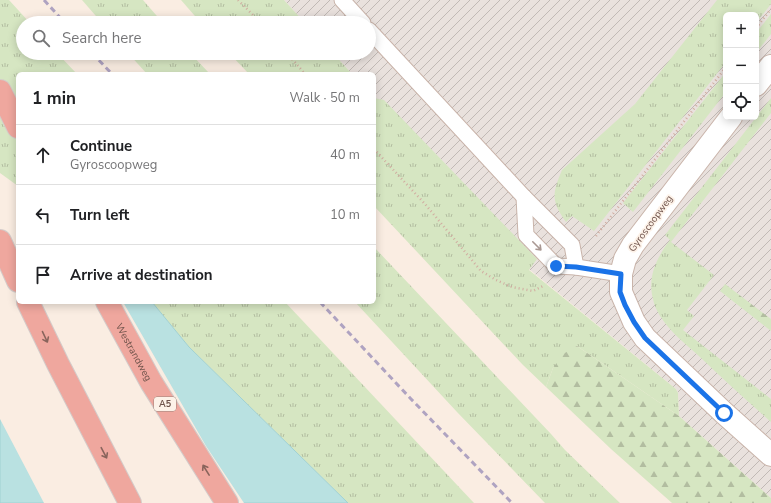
<!DOCTYPE html>
<html lang="en">
<head>
<meta charset="utf-8">
<style>
  :root { --surface:#fff; --page:#f6f6f6; --text:#202124; --muted:#757577; --line:#e0e0e0 }
  body { margin:0; font-family:"Nunito Sans",sans-serif; background:var(--page); color:var(--text) }
  .controls { position:absolute; right:12px; top:12px; display:grid; overflow:hidden; border-radius:6px; box-shadow:0 2px 10px #0003 }
  .controls button { width:36px; height:36px; display:grid; place-items:center; padding:0; border:0; border-bottom:1px solid var(--line); background:var(--surface); color:var(--text); font:20px sans-serif }
  .stop { position:absolute; width:12px; height:12px; margin:-9px; border:3px solid #1a73e8; border-radius:50%; background:#fff }
  .stop.end { background:#1a73e8; border-color:#fff; box-shadow:0 1px 4px #0008 }
  .list { margin:0; padding:0; list-style:none }
  h2 { display:flex; justify-content:space-between; align-items:center; height:52px; margin:0; padding:0 16px; font-size:17px }
  h2 small { font-size:13px; font-weight:400; color:var(--muted) }
  .list li { display:grid; grid-template-columns:26px 1fr auto; gap:12px; align-items:center; box-sizing:border-box; height:60px; padding:0 16px; border-top:1px solid var(--line) }
  .list b { display:block; font-size:15px; white-space:nowrap }
  .list p { margin:0; font-size:13px; white-space:nowrap; color:var(--muted) }
  .list em { font-size:13px; font-style:normal; color:var(--muted) }
  .icon { flex:none; width:22px; height:22px; fill:none; stroke:currentColor; stroke-width:2; stroke-linecap:round; stroke-linejoin:round }
  .map { position:relative; flex:none; width:771px; height:503px; overflow:hidden }
  .search { position:absolute; background:var(--surface); box-shadow:0 2px 10px #0003; left:16px; top:16px; width:360px; height:44px; display:flex; align-items:center; gap:10px; box-sizing:border-box; padding:0 14px; border-radius:22px; color:var(--muted); font-size:15px }
  .panel { position:absolute; background:var(--surface); box-shadow:0 2px 10px #0003; left:16px; top:72px; width:360px; height:232px; border-radius:6px }
  .map>svg:first-child { display:block }
</style>
</head>
<body>
<div class="map">
<svg width="771" height="503" viewBox="0 0 771 503">
  <defs>
    <pattern id="industrial-furrows" width="10" height="10" patternUnits="userSpaceOnUse"><rect width="10" height="10" fill="#e9e1dd"/><path d="M-1 1l2-2M0 10L10 0M9 11l2-2" fill="none" stroke="#c1b9b5"/></pattern>
    <pattern id="grass-tufts" width="24" height="20" patternUnits="userSpaceOnUse"><rect width="24" height="20" fill="#d6e6c2"/><path d="M3 7l-1-3M5 7V3M7 7l1-3M15 17l-1-3M17 17v-4M19 17l1-3" fill="none" stroke="#b2bda0"/></pattern>
    <pattern id="forest-firs" width="22" height="20" patternUnits="userSpaceOnUse"><rect width="22" height="20" fill="#d6e6c2"/><path d="M5 1l3.5 6h-7zM16 11l3.5 6h-7z" fill="#b2bda0"/></pattern>
  </defs>
  <rect width="100%" height="100%" fill="#faede2"/>
  <!-- industrial -->
  <path fill="url(#industrial-furrows)" fill-rule="evenodd" d="M 284,0 L 771,0 L 771,498 L 679,416 L 678,393 L 676,389 L 529,269 L 374,98 L 374,74 L 352,74 L 333,53 L 369,53 L 369,23 L 305,23 ZM 726,15 L 756,15 L 756,117 L 726,117 Z"/>
  <!-- grass -->
  <g fill="url(#grass-tufts)">
    <polygon points="0,0 9,0 30,23 23,23 23,53 57,53 77,74 18,74 18,188 0,175"/>
    <polygon points="82,0 143,0 163,23 102,23"/>
    <polygon points="181,0 284,0 305,23 201,23"/>
    <path d="M 717,0 L 771,0 L 771,4 L 756,23 L 756,15 L 726,15 L 726,62 L 594,231 L 572,216 L 566,222 C 551,201 552,194 562,170 L 635,104 Z"/>
    <polygon points="771,14 771,34 756,53 756,33"/>
    <polygon points="128,53 190,53 210,74 147,74"/>
    <polygon points="229,53 333,53 352,74 249,74"/>
    <polygon points="726,72 726,92 633,212 623,203"/>
    <polygon points="374,98 384,100 537,259 529,270 676,389 678,393 679,416 577,346 553,368 546,387 523,365 374,206"/>
    <path d="M 771,98 L 771,113 L 671,242 L 714,275 L 687,310 L 694,316 L 683,330 L 771,399 L 771,422 C 747,401 724,380 701,358 C 687,345 670,332 660,316 C 657,311 654,305 653,299 C 647,277 657,257 670,240 L 665,235 Z"/>
    <polygon points="374,247 551,434 565,450 620,503 545,503 457,412 355,302 374,302"/>
    <polygon points="152,302 285,302 474,503 348,503 189,347"/>
  </g>
  <!-- forest -->
  <g fill="url(#forest-firs)">
    <polygon points="725,284 771,319 771,331 720,291"/>
    <polygon points="577,346 679,416 771,498 771,503 672,503 611,449 546,387 553,368 563,354"/>
  </g>
  <!-- water -->
  <polygon fill="#b9e1e1" stroke="#a0d1d2" points="0,175 18,302 152,302 189,347 348,503 0,503"/>
  <!-- pier -->
  <polygon fill="#faede2" points="0,173 18,186 18,302 123,302 206,446 244,503 44,503 0,419"/>
  <g fill="none" stroke-linecap="round" stroke-linejoin="round">
    <!-- service casing -->
    <g stroke="#c9b4aa" stroke-width="17">
      <g id="service">
        <polyline points="342,0 363,23"/>
        <polyline points="369,30 524,197 572,245 576,267"/>
        <polyline points="524,197 526,235 556,266 576,267 621,274"/>
      </g>
    </g>
    <!-- minor casing -->
    <g stroke="#c9b4aa" stroke-width="24">
      <g id="minor">
        <polyline points="756,85 771,66"/>
        <polyline points="731,117 633,245 625,259 621,274 621,292 634,322 645,338 724,413 771,455"/>
      </g>
    </g>
    <!-- motorway casing -->
    <g stroke="#d4cbc9" stroke-width="24">
      <g id="motorway">
        <polyline points="0,91 18,127"/>
        <polyline points="0,241 18,281"/>
        <polyline points="28,302 58,364 130,503"/>
        <path id="s1" d="M 107,302 L 151,382 L 227,503"/>
      </g>
    </g>
    <!-- path -->
    <g stroke="#d1aca0" stroke-width="2.5" stroke-dasharray="1 3" stroke-linecap="butt">
      <polyline points="238,0 261,23"/>
      <polyline points="756,28 771,9"/>
      <polyline points="287,53 305,74"/>
      <polyline points="374,149 425,204 481,271 496,280 512,287 533,291 543,286"/>
      <polyline points="596,236 726,67"/>
    </g>
    <!-- service -->
    <use href="#service" stroke="#fff" stroke-width="15"/>
    <!-- minor -->
    <use href="#minor" stroke="#fff" stroke-width="22"/>
    <!-- motorway -->
    <use href="#motorway" stroke="#efa79e" stroke-width="22"/>
    <!-- rail -->
    <g stroke="#afa3c1" stroke-width="3" stroke-dasharray="6 4" stroke-linecap="butt">
      <polyline points="44,0 65,23"/>
      <polyline points="92,53 112,74"/>
      <polyline points="320,302 411,399 512,503"/>
    </g>
  </g>
  <!-- one-way arrows -->
  <defs><path id="oneway-shaft" d="M-6 0H5M1.5-3L5.5 0L1.5 3" fill="none" stroke-width="1.6" stroke-linecap="round" stroke-linejoin="round"/></defs>
  <use stroke="#a99893" href="#oneway-shaft" transform="translate(537 246) rotate(45)"/>
  <g stroke="#89645c">
    <use href="#oneway-shaft" transform="translate(45 337) rotate(65)"/>
    <use href="#oneway-shaft" transform="translate(104 453) rotate(62)"/>
    <use href="#oneway-shaft" transform="translate(206 470) rotate(-122)"/>
  </g>
  <g fill="none" stroke-linecap="round" stroke-linejoin="round">
    <!-- route -->
    <polyline stroke="#1a73e8" stroke-width="5" points="556,266 576,267 621,274 620,292 625,305 634,322 645,338 724,413"/>
  </g>
  <g text-anchor="middle" stroke-width="3.5" stroke-linejoin="round" paint-order="stroke">
    <!-- shield labels -->
    <rect fill="#fdf2e8" stroke="#9a837a" stroke-width="1" x="154" y="397" width="22" height="14" rx="3"/>
    <g font-size="9" font-weight="bold" fill="#6f534b">
      <text x="165" y="407">A5</text>
    </g>
    <!-- street labels -->
    <g font-size="10" fill="#6f534b" stroke="#fdf2e8">
      <text transform="translate(650 223) rotate(-54)" y="4">Gyroscoopweg</text>
      <text dy="4" stroke="none"><textPath href="#s1" startOffset="57">Westrandweg</textPath></text>
    </g>
  </g>
</svg>
<div class="controls">
<button>+</button>
<button>−</button>
<button><svg class="icon" aria-label="locate" viewBox="0 0 24 24"><circle cx="12" cy="12" r="6"/><path d="M12 2v4M12 18v4M2 12h4M18 12h4"/></svg></button>
</div>
<div class="stop" style="left:724px;top:413px"></div>
<div class="stop end" style="left:556px;top:266px"></div>
<div class="search"><svg class="icon" aria-label="search" viewBox="0 0 24 24"><circle cx="10" cy="10" r="6"/><path d="M15 15l6 6"/></svg>Search here</div>
<section class="panel">
<h2>1 min<small>Walk · 50 m</small></h2>
<ul class="list">
<li><svg class="icon" aria-label="ahead" viewBox="0 0 24 24"><path d="M12 20V5M6 11l6-6 6 6"/></svg><div><b>Continue</b><p>Gyroscoopweg</p></div><em>40 m</em></li>
<li><svg class="icon" aria-label="left" viewBox="0 0 24 24"><path d="M17 20v-9H6M10 6l-5 5 5 5"/></svg><div><b>Turn left</b></div><em>10 m</em></li>
<li><svg class="icon" aria-label="arrive" viewBox="0 0 24 24"><path d="M6 21V4h12l-3 4 3 4H6"/></svg><div><b>Arrive at destination</b></div></li>
</ul>
</section>
</div>
</body>
</html>
